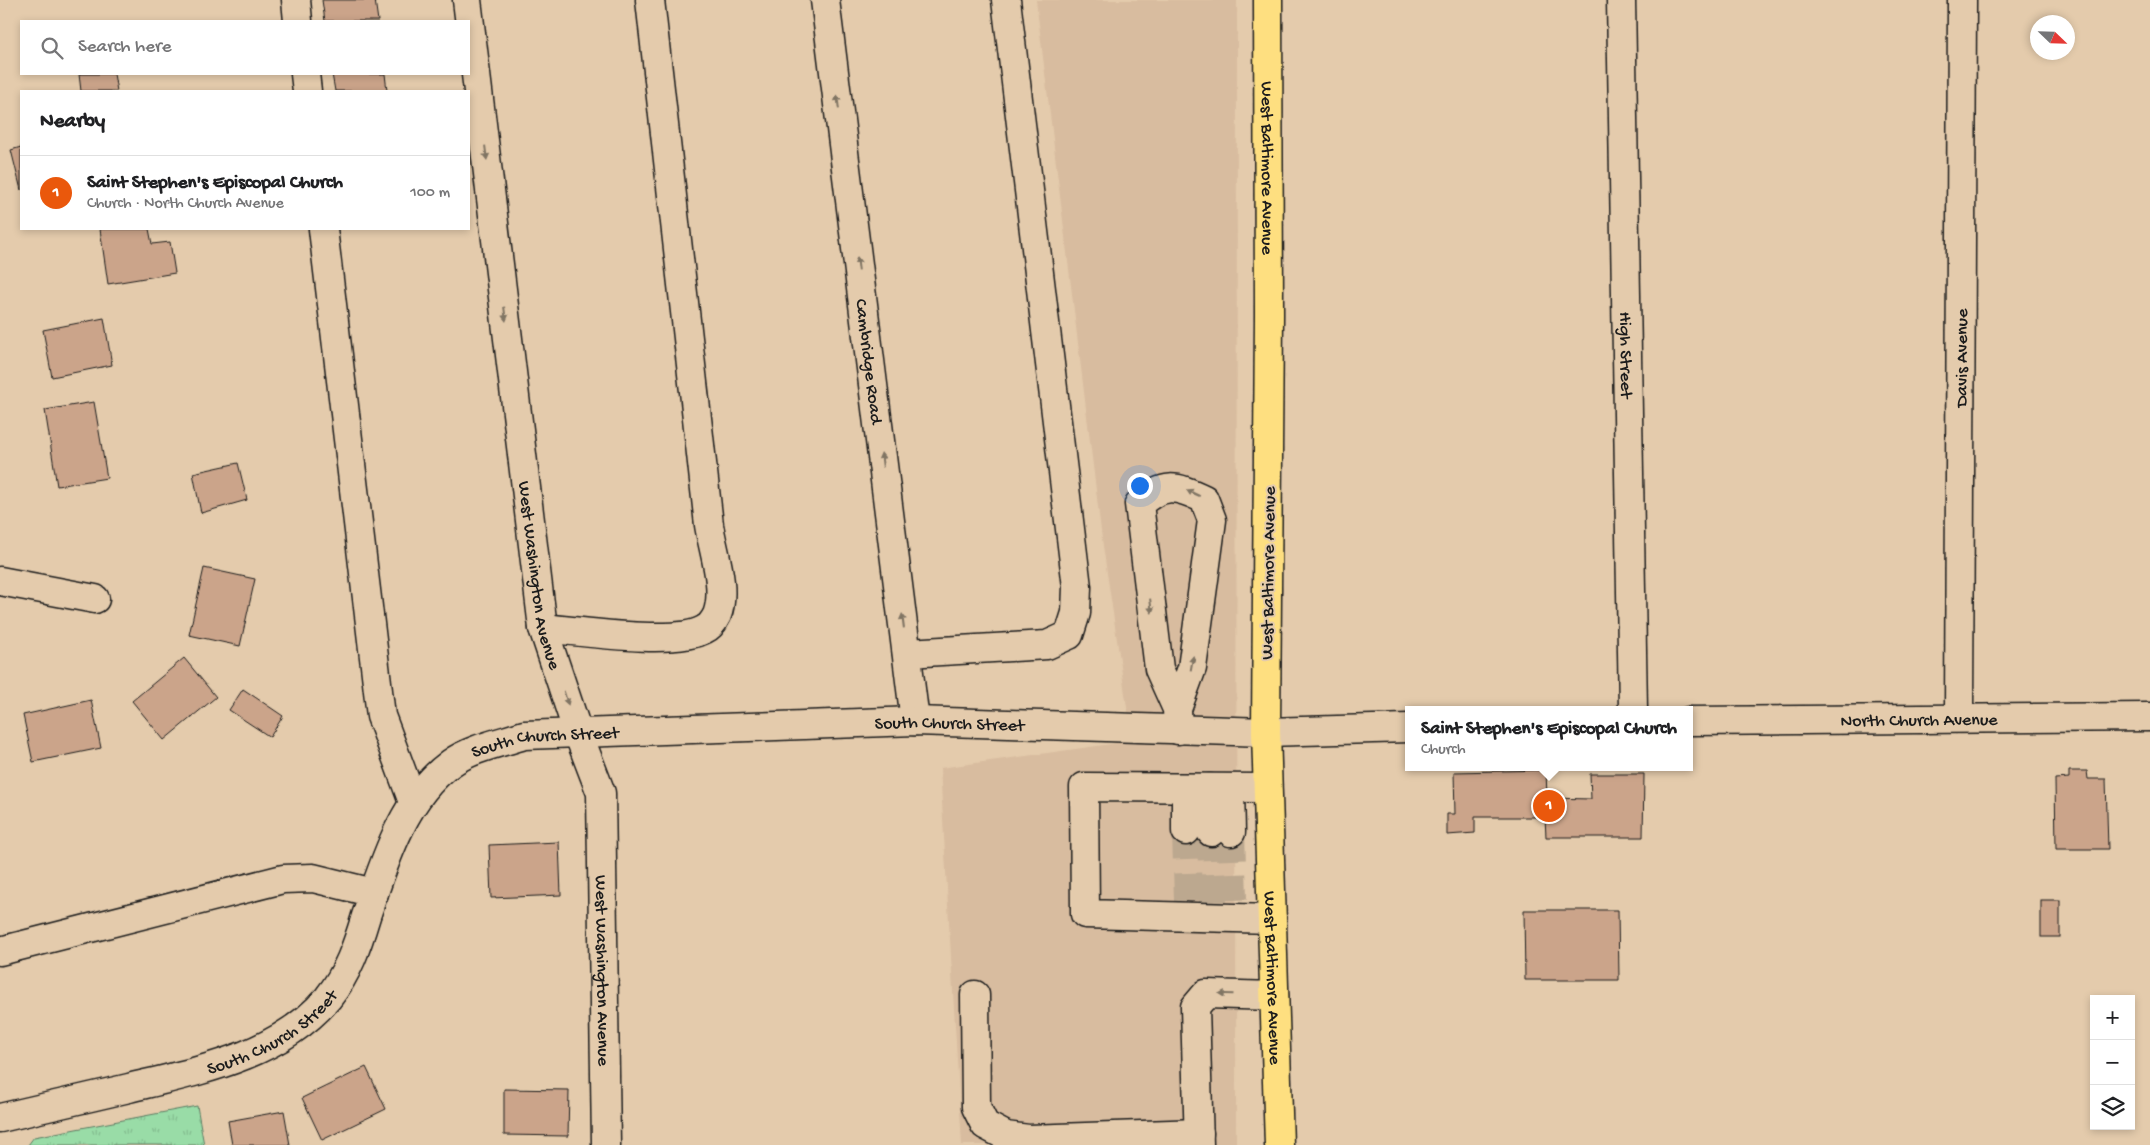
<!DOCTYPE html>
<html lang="en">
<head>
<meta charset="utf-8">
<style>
  :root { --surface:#fff; --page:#f2f2f2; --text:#202124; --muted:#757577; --line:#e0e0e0; --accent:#ea580c }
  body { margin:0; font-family:"Gochi Hand",sans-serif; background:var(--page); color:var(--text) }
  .controls { position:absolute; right:15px; bottom:15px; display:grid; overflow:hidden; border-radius:0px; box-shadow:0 2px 8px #0003 }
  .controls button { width:45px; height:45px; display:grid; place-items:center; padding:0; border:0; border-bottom:1px solid var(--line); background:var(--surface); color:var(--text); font:25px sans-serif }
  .compass { position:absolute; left:2030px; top:15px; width:45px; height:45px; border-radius:50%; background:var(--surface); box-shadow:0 2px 8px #0003; rotate:113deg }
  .you { position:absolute; left:1139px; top:485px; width:18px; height:18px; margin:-12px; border:4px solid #fff; border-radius:50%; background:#1a73e8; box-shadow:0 0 0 8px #1a73e833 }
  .badge { display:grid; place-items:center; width:32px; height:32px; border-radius:50%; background:var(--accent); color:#fff; font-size:16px; font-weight:700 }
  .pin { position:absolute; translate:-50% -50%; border:2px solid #fff; box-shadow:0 1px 5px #0006 }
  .popup { position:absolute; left:1405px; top:706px; width:288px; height:65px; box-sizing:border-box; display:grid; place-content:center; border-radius:0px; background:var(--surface); filter:drop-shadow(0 1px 4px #0005); font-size:16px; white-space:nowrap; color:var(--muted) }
  .popup b { font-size:19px; color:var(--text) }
  .popup::after { content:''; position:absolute; left:50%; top:100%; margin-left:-10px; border:10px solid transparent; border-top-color:var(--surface) }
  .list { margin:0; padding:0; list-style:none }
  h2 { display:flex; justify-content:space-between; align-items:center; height:65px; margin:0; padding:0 20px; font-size:21px }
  h2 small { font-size:16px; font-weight:400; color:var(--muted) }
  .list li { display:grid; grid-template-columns:32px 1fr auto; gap:15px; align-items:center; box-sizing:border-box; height:75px; padding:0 20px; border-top:1px solid var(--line) }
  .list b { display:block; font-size:19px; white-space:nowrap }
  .list p { margin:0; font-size:16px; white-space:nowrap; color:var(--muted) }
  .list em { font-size:16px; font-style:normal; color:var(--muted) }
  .icon { flex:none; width:28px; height:28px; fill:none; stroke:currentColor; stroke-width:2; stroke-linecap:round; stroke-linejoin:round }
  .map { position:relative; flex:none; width:2150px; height:1145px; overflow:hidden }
  .search { position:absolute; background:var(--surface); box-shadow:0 2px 8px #0003; left:20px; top:20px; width:450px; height:55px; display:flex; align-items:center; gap:12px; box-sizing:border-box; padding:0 18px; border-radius:0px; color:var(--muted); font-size:19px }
  .panel { position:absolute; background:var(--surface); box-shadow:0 2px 8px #0003; left:20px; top:90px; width:450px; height:140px; border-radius:0px }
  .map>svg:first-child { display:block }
</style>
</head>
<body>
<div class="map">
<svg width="2150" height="1145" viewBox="0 0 2150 1145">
  <defs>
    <pattern id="park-tufts" width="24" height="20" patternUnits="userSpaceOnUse" patternTransform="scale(1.25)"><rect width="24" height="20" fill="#99dca7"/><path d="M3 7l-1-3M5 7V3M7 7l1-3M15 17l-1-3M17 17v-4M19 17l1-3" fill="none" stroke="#83bc8f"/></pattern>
  </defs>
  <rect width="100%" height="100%" fill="#e4cbac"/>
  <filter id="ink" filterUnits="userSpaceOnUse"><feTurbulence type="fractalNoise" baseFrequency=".02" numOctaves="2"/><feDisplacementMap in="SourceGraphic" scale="10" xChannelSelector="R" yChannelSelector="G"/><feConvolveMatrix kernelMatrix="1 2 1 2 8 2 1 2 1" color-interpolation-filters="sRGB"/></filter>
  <g filter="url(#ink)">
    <!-- built -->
    <polygon fill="#d8bc9f" points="1036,0 1237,0 1236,1145 962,1145 940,768 1132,741 1102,539"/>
    <!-- park -->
    <polygon fill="url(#park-tufts)" stroke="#5a7c62" points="197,1106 204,1145 28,1145 34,1137"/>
    <!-- building -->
    <g fill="#cba48a" stroke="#1c1c1c">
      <polygon points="322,0 375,0 378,21 325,21"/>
      <polygon points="79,74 114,74 117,91 81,91"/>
      <polygon points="332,74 385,74 387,91 335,91"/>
      <polygon points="21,147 21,190 11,150"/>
      <polygon points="100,229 149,229 152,244 170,242 175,273 108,284"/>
      <polygon points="104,318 112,365 52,377 43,330"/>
      <polygon points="94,402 107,478 57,486 45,410"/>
      <polygon points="238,463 247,500 201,513 193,473"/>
      <polygon points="204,568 255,579 240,646 189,635"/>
      <polygon points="184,658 216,697 164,740 132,701"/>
      <polygon points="243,689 283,716 270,737 229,710"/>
      <polygon points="91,700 101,748 33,762 23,715"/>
      <polygon points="1546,770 1547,798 1591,799 1590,774 1644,774 1643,837 1546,837 1545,817 1475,817 1475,833 1447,835 1447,814 1455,814 1454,772"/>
      <polygon points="2069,771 2087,771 2088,779 2106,779 2108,849 2056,849 2055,779 2069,778"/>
      <polygon points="559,842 561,895 491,898 489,845"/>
      <rect x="2041" y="900" width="19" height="37"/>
      <polygon points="1524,910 1618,910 1619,980 1525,980"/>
      <polygon points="366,1067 386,1109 322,1140 302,1098"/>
      <polygon points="504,1089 569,1090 568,1136 504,1135"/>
      <polygon points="284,1111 290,1145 232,1145 228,1121"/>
    </g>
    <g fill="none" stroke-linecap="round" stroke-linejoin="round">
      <!-- minor-tunnel -->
      <g stroke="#bca88f" stroke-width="28" stroke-dasharray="28 14" stroke-linecap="butt">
        <polyline points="1186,831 1188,901"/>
        <polyline points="1211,832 1213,903"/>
        <polyline points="1231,832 1233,900"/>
      </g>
      <!-- minor casing -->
      <g stroke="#1c1c1c" stroke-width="31">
        <g id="minor">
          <polyline points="296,0 298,21"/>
          <path id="s1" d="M 467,0 L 543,628 L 578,733 L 601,793 L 606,1145"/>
          <path id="s2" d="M 825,0 L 915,721"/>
          <path id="s3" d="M 1621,0 L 1633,710"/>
          <polyline points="305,74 307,91"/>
          <polyline points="323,229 381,716 413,802"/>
          <polyline points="0,581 95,599"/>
          <path d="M 543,628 C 577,631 678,646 705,629 C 710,627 715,619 717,615 C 727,588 713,551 709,525 L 650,0"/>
          <polyline points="907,653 1047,645 1069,635 1076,613 1077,587 1006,0"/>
          <path d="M 1177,709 L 1192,668 L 1212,520 L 1204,499 C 1175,485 1164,483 1139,504 L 1159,669 L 1177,709 L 1178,730"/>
          <path id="s4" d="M 1959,717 L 1962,0"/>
          <path id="s5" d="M 1689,721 L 2150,717"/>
          <polyline points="1186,788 1186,831"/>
          <polyline points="1210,788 1211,832"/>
          <polyline points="1267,788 1084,787 1085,914 1272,919"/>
          <polyline points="1230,789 1231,832"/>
          <polyline points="0,951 283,879 313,878 374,893"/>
          <polyline points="975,995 976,1107 985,1125 1006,1136 1029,1139 1199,1133"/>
          <path id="s6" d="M 0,1118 C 43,1108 86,1098 129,1088 C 199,1071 279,1056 328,998 C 348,973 357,946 366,916 C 384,863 403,798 451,763 C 472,748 500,743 524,735 L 915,721 L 1266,732 L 1409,728"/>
          <polyline points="1199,1145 1195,1007 1206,994 1274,996"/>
        </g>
      </g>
      <!-- major casing -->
      <g stroke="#1c1c1c" stroke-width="31">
        <g id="major">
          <path id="s7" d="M 1268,0 L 1269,314 L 1266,732 L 1279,1145"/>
        </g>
      </g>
      <!-- minor -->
      <use href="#minor" stroke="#e4cbac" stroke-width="28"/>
      <!-- major -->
      <use href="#major" stroke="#fedf80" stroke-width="28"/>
    </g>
    <!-- one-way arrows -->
    <defs><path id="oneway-solid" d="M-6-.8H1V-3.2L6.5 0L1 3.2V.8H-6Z" transform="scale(1.25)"/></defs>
    <g fill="#807464">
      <use href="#oneway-solid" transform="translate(838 102) rotate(-97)"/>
      <use href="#oneway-solid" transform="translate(486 153) rotate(83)"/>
      <use href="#oneway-solid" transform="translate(858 264) rotate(-97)"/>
      <use href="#oneway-solid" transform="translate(505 314) rotate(83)"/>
      <use href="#oneway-solid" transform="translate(882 460) rotate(-97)"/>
      <use href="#oneway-solid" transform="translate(1193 493) rotate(-155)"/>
      <use href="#oneway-solid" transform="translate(1151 606) rotate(83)"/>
      <use href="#oneway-solid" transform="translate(903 621) rotate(-97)"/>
      <use href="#oneway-solid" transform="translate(1192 663) rotate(-80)"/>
      <use href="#oneway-solid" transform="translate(566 698) rotate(72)"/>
      <use href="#oneway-solid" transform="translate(1226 994) rotate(-178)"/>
    </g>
  </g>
  <g text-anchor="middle" stroke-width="4" stroke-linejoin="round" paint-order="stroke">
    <!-- street labels -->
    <g font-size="18" fill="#1c1c1c" stroke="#e4cbac">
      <text dy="6" stroke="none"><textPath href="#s7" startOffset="168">West Baltimore Avenue</textPath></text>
      <text dy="6" stroke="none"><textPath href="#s3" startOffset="355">High Street</textPath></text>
      <text dy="6" stroke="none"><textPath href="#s4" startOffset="359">Davis Avenue</textPath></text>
      <text dy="6" stroke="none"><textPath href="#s2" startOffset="364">Cambridge Road</textPath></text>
      <text transform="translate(1267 573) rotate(-89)" y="6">West Baltimore Avenue</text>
      <text dy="6" stroke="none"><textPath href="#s1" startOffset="580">West Washington Avenue</textPath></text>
      <text dy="6" stroke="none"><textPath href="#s5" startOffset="230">North Church Avenue</textPath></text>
      <text dy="6" stroke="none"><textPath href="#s6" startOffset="1128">South Church Street</textPath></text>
      <text dy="6" stroke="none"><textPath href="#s6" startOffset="722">South Church Street</textPath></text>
      <text dy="6" stroke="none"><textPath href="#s1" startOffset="985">West Washington Avenue</textPath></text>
      <text dy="6" stroke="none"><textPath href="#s7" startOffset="978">West Baltimore Avenue</textPath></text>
      <text dy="6" stroke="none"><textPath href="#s6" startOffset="288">South Church Street</textPath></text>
    </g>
  </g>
</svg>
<div class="controls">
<button>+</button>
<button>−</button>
<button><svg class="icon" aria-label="layers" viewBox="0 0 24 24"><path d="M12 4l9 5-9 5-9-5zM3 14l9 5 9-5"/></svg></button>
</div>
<svg class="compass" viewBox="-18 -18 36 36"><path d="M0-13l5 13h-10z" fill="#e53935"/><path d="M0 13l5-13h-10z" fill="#757577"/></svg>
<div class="you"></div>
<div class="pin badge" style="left:1549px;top:806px">1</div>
<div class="popup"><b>Saint Stephen's Episcopal Church</b>Church</div>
<div class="search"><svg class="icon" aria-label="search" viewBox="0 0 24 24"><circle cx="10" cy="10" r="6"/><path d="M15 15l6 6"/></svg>Search here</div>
<section class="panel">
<h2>Nearby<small></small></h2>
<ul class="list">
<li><span class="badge">1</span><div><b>Saint Stephen's Episcopal Church</b><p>Church · North Church Avenue</p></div><em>100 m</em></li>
</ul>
</section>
</div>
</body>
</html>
